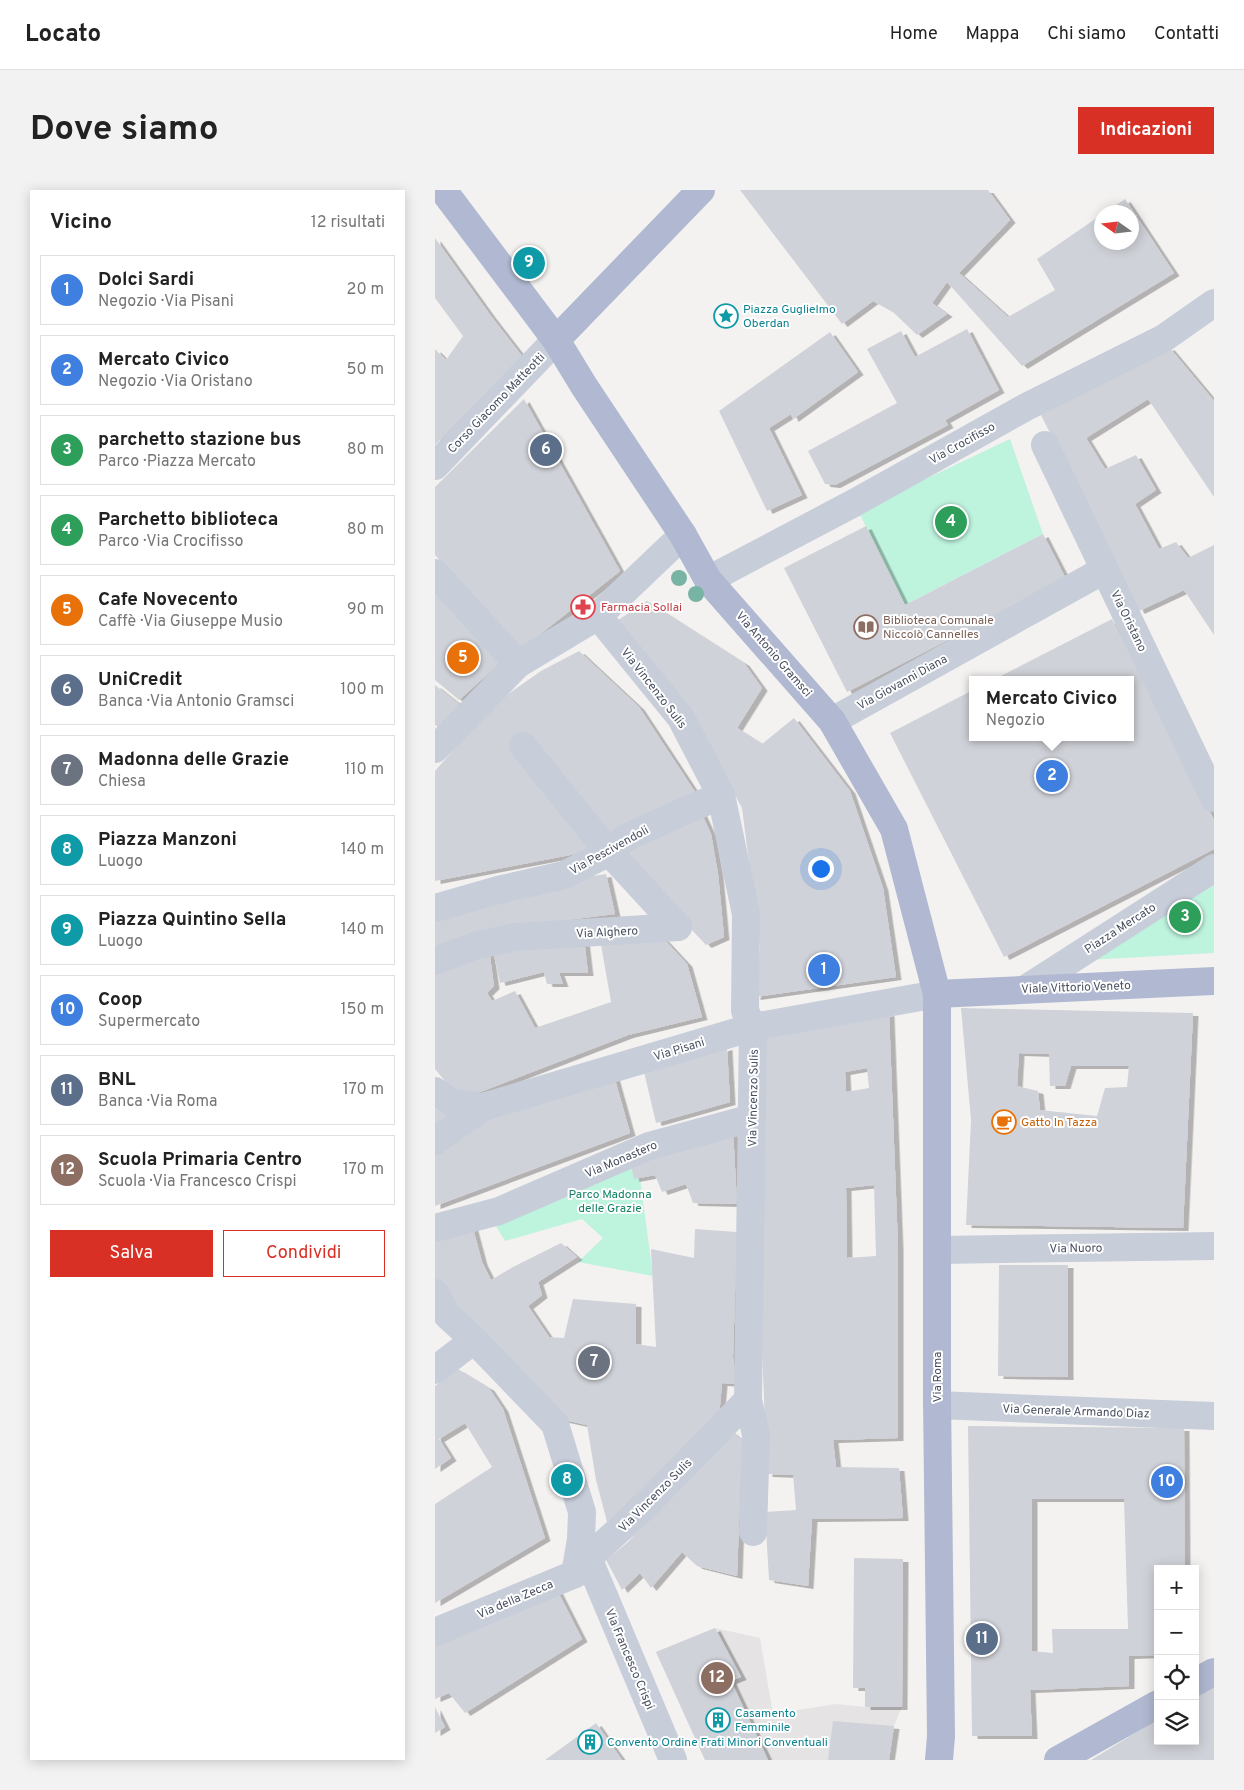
<!DOCTYPE html>
<html lang="it">
<head>
<meta charset="utf-8">
<style>
  :root { --surface:#fff; --page:#f2f2f2; --text:#222; --muted:#767676; --line:#e0e0e0; --accent:#d93025 }
  body { margin:0; font-family:Overpass,sans-serif; background:var(--page); color:var(--text) }
  .controls { position:absolute; right:15px; bottom:15px; display:grid; overflow:hidden; border-radius:0px; box-shadow:0 2px 12px #0003 }
  .controls button { width:45px; height:45px; display:grid; place-items:center; padding:0; border:0; border-bottom:1px solid var(--line); background:var(--surface); color:var(--text); font:25px sans-serif }
  .compass { position:absolute; left:659px; top:15px; width:45px; height:45px; border-radius:50%; background:var(--surface); box-shadow:0 2px 12px #0003; rotate:284deg }
  .you { position:absolute; left:385px; top:678px; width:18px; height:18px; margin:-12px; border:4px solid #fff; border-radius:50%; background:#1a73e8; box-shadow:0 0 0 8px #1a73e833 }
  .badge { display:grid; place-items:center; width:32px; height:32px; border-radius:50%; background:var(--accent); color:#fff; font-size:16px; font-weight:700 }
  .pin { position:absolute; translate:-50% -50%; border:2px solid #fff; box-shadow:0 1px 5px #0006 }
  .popup { position:absolute; left:534px; top:486px; width:165px; height:65px; box-sizing:border-box; display:grid; place-content:center; border-radius:0px; background:var(--surface); filter:drop-shadow(0 1px 4px #0005); font-size:16px; white-space:nowrap; color:var(--muted) }
  .popup b { font-size:19px; color:var(--text) }
  .popup::after { content:''; position:absolute; left:50%; top:100%; margin-left:-10px; border:10px solid transparent; border-top-color:var(--surface) }
  .list { margin:0; padding:0; list-style:none }
  h2 { display:flex; justify-content:space-between; align-items:center; height:65px; margin:0; padding:0 20px; font-size:21px }
  h2 small { font-size:16px; font-weight:400; color:var(--muted) }
  .list li { display:grid; grid-template-columns:32px 1fr auto; gap:15px; align-items:center; box-sizing:border-box; height:70px; margin:0 10px 10px; padding:0 10px; border:1px solid var(--line); border-radius:0px }
  .list b { display:block; font-size:19px; white-space:nowrap }
  .list p { margin:0; font-size:16px; white-space:nowrap; color:var(--muted) }
  .list em { font-size:16px; font-style:normal; color:var(--muted) }
  .actions { display:flex; gap:10px; padding:15px 20px }
  .actions a { flex:1; padding:11px 0; border:1px solid var(--accent); border-radius:0px; text-align:center; font-size:18px; color:var(--accent) }
  .actions .main { background:var(--accent); color:#fff }
  .icon { flex:none; width:28px; height:28px; fill:none; stroke:currentColor; stroke-width:2; stroke-linecap:round; stroke-linejoin:round }
  .map { position:relative; flex:none; width:779px; height:1570px; overflow:hidden; border-radius:0px }
  header { display:flex; align-items:center; gap:30px; box-sizing:border-box; height:70px; padding:0 25px; background:var(--surface); border-bottom:1px solid var(--line) }
  header strong { font-size:24px }
  nav { display:flex; gap:28px; margin-inline-start:auto; font-size:18px }
  .intro { display:flex; align-items:center; justify-content:space-between; box-sizing:border-box; height:120px; padding:0 30px }
  h1 { margin:0; font-size:35px }
  .button { padding:12px 22px; border-radius:0px; background:var(--accent); color:#fff; font-size:18px; font-weight:700 }
  main { display:flex; gap:30px; padding:0 30px }
  aside { flex:1; background:var(--surface); border-radius:0px; box-shadow:0 2px 12px #0003 }
  .map>svg:first-child { display:block }
</style>
</head>
<body>
<header>
<strong>Locato</strong>
<nav><a>Home</a><a>Mappa</a><a>Chi siamo</a><a>Contatti</a></nav>
</header>
<div class="intro"><h1>Dove siamo</h1><a class="button">Indicazioni</a></div>
<main>
<aside>
<h2>Vicino<small>12 risultati</small></h2>
<ul class="list">
<li><span class="badge" style="background:#3f7fe0">1</span><div><b>Dolci Sardi</b><p>Negozio · Via Pisani</p></div><em>20 m</em></li>
<li><span class="badge" style="background:#3f7fe0">2</span><div><b>Mercato Civico</b><p>Negozio · Via Oristano</p></div><em>50 m</em></li>
<li><span class="badge" style="background:#2e9e5b">3</span><div><b>parchetto stazione bus</b><p>Parco · Piazza Mercato</p></div><em>80 m</em></li>
<li><span class="badge" style="background:#2e9e5b">4</span><div><b>Parchetto biblioteca</b><p>Parco · Via Crocifisso</p></div><em>80 m</em></li>
<li><span class="badge" style="background:#e8710a">5</span><div><b>Cafe Novecento</b><p>Caffè · Via Giuseppe Musio</p></div><em>90 m</em></li>
<li><span class="badge" style="background:#5c6f8a">6</span><div><b>UniCredit</b><p>Banca · Via Antonio Gramsci</p></div><em>100 m</em></li>
<li><span class="badge" style="background:#6b7280">7</span><div><b>Madonna delle Grazie</b><p>Chiesa</p></div><em>110 m</em></li>
<li><span class="badge" style="background:#0f9aa8">8</span><div><b>Piazza Manzoni</b><p>Luogo</p></div><em>140 m</em></li>
<li><span class="badge" style="background:#0f9aa8">9</span><div><b>Piazza Quintino Sella</b><p>Luogo</p></div><em>140 m</em></li>
<li><span class="badge" style="background:#3f7fe0">10</span><div><b>Coop</b><p>Supermercato</p></div><em>150 m</em></li>
<li><span class="badge" style="background:#5c6f8a">11</span><div><b>BNL</b><p>Banca · Via Roma</p></div><em>170 m</em></li>
<li><span class="badge" style="background:#8d6e63">12</span><div><b>Scuola Primaria Centro</b><p>Scuola · Via Francesco Crispi</p></div><em>170 m</em></li>
</ul>
<div class="actions"><a class="main">Salva</a><a>Condividi</a></div>
</aside>
<div class="map">
<svg width="779" height="1570" viewBox="0 0 779 1570">
  <defs>
    <filter id="shadow"><feDropShadow dx="5.5" dy="3" stdDeviation="0" flood-color="#0004"/></filter>
  </defs>
  <rect width="100%" height="100%" fill="#f4f2f1"/>
  <!-- education -->
  <polygon fill="#e5e3e3" points="280,1438 325,1448 338,1524 401,1514 430,1517 467,1517 459,1536 454,1570 270,1570 221,1462"/>
  <!-- green -->
  <g fill="#bef3de">
    <polygon points="575,249 608,344 470,415 423,321"/>
    <polygon points="779,692 779,763 652,770"/>
    <polygon points="194,968 205,988 218,1086 143,1072 168,1048 147,1029 70,1051 56,1028"/>
  </g>
  <!-- building -->
  <g fill="#d0d2d9" fill-rule="evenodd" filter="url(#shadow)">
    <polygon points="305,0 553,0 575,30 524,83 573,127 620,100 602,69 666,25 666,52 696,52 696,22 671,22 690,9 739,83 587,176 512,92 497,113 512,124 482,145 458,122 438,111 407,134"/>
    <polygon points="0,48 56,126 87,166 0,255 0,159 11,170 28,146 0,108"/>
    <polygon points="288,119 293,127 284,133 279,125"/>
    <polygon points="532,139 564,200 510,230 513,235 400,295 390,294 373,261 462,213 432,159 466,141 480,167"/>
    <polygon points="395,142 423,182 358,229 356,224 334,238 367,305 332,321 284,221"/>
    <polygon points="734,157 779,211 779,307 713,209 651,248 670,279 701,265 721,300 700,314 724,359 741,352 753,368 779,355 779,445 749,400 704,421 606,225"/>
    <polygon points="89,209 185,381 84,461 0,365 0,297"/>
    <polygon points="431,336 470,415 608,344 631,389 412,502 349,378"/>
    <polygon points="0,402 64,474 24,510 0,490"/>
    <polygon points="212,411 309,473 327,498 302,538 327,554 359,528 415,601 448,698 461,787 320,807 325,757 307,618 257,528 177,434"/>
    <polygon points="677,429 779,630 779,659 569,767 455,543 538,500 538,547 696,547 696,490 558,490"/>
    <polygon points="144,461 204,517 260,602 156,661 0,691 0,581 59,514 106,481"/>
    <polygon points="0,495 24,514 4,537 0,535"/>
    <polygon points="266,622 276,644 283,684 289,747 271,755 182,660"/>
    <polygon points="171,684 180,724 92,735 0,764 0,720 67,700"/>
    <polygon points="225,745 252,774 267,827 193,845 48,901 23,907 0,879 0,778 54,759 59,796 52,803 57,811 80,801 100,838 176,812 165,749"/>
    <polygon points="149,749 153,783 124,783 128,794 112,794 109,782 65,793 59,765"/>
    <path d="M 526,818 L 758,823 L 748,1038 L 531,1035 L 536,930 ZM 584,863 L 614,864 L 615,896 L 630,896 L 636,876 L 694,876 L 692,897 L 670,898 L 662,926 L 605,920 L 603,901 L 582,896 Z"/>
    <path d="M 454,823 L 463,1058 L 463,1248 L 398,1250 L 401,1277 L 464,1278 L 468,1328 L 377,1329 L 373,1396 L 334,1390 L 330,1322 L 361,1320 L 358,1285 L 332,1284 L 325,1108 L 329,845 ZM 432,878 L 434,898 L 411,902 L 410,882 ZM 439,995 L 441,1066 L 412,1068 L 411,998 Z"/>
    <polygon points="292,857 295,912 221,933 209,882"/>
    <polygon points="179,886 195,943 0,1016 0,958 47,927"/>
    <polygon points="0,918 16,929 0,943"/>
    <polygon points="298,940 302,1014 258,1013 251,994 227,1002 220,985 199,989 195,970"/>
    <polygon points="36,1031 47,1072 56,1090 78,1077 126,1053 142,1067 103,1092 107,1105 93,1116 114,1147 129,1148 138,1109 201,1114 201,1154 221,1157 216,1059 259,1068 260,1039 302,1042 298,1167 302,1194 287,1193 284,1227 172,1332 161,1290 152,1235 120,1228 0,1090 0,1041"/>
    <polygon points="564,1075 633,1075 633,1187 563,1186"/>
    <polygon points="23,1179 54,1198 68,1219 110,1348 0,1413 0,1314 57,1277 30,1233 4,1249 16,1268 0,1279 0,1196"/>
    <path d="M 533,1236 L 749,1238 L 750,1379 L 723,1379 L 723,1465 L 694,1466 L 694,1496 L 595,1500 L 597,1546 L 537,1546 ZM 597,1309 L 689,1309 L 693,1439 L 617,1439 L 618,1463 L 597,1461 Z"/>
    <polygon points="294,1240 307,1250 302,1386 262,1376 247,1362 216,1398 205,1383 187,1400 171,1370 193,1352"/>
    <polygon points="419,1368 468,1369 467,1517 430,1517 430,1498 418,1498"/>
    <polygon points="121,1398 147,1449 30,1523 14,1503 0,1509 0,1455"/>
    <polygon points="280,1438 306,1487 296,1491 333,1570 270,1570 221,1462"/>
    <polygon points="779,1495 779,1570 656,1570 723,1529 723,1551 760,1551 760,1507"/>
    <polygon points="0,1517 10,1537 0,1543"/>
    <polygon points="398,1531 459,1536 454,1570 393,1570"/>
    <polygon points="161,1533 187,1570 110,1570"/>
  </g>
  <g fill="none" stroke-linecap="round" stroke-linejoin="round">
    <!-- minor -->
    <g stroke="#c7cdd9" stroke-width="28">
      <polyline points="610,255 779,608"/>
      <polyline points="0,276 121,150"/>
      <polyline points="0,383 83,474"/>
      <polyline points="273,390 419,313 591,217 729,148 779,113"/>
      <polyline points="397,531 669,380"/>
      <polyline points="88,556 173,661 243,737"/>
      <polyline points="0,559 83,474 163,426 248,345"/>
      <polyline points="0,718 63,700 129,685 169,665 192,647 286,605"/>
      <polyline points="0,771 39,756 81,747 243,737"/>
      <polyline points="592,798 779,678"/>
      <polyline points="0,901 16,912 48,917"/>
      <polyline points="0,951 48,917 318,837 502,804"/>
      <polyline points="0,1038 64,1021 214,956 317,928"/>
      <polyline points="502,1060 779,1056"/>
      <polyline points="0,1103 12,1125 39,1150 120,1234 147,1322 146,1349 140,1384"/>
      <polyline points="0,1180 39,1150"/>
      <polyline points="313,1210 321,1245 318,1342"/>
      <polyline points="502,1215 779,1226"/>
      <polyline points="153,1368 238,1570"/>
      <polyline points="0,1442 140,1384 153,1368 207,1319 313,1210 318,837 310,821 311,724 286,605 246,528 163,426"/>
    </g>
    <!-- major -->
    <g stroke="#b0b9d1" stroke-width="28">
      <polyline points="8,0 121,150 149,196 248,345 273,390 397,531 459,639 502,804 502,1209 506,1546 504,1570"/>
      <polyline points="121,150 266,0"/>
      <polyline points="502,804 779,791"/>
      <polyline points="760,1492 779,1482"/>
      <polyline points="623,1570 723,1514"/>
    </g>
  </g>
  <!-- trees -->
  <g fill="#78b4a3">
    <circle cx="244" cy="388" r="8"/>
    <circle cx="261" cy="404" r="8"/>
  </g>
  <!-- icons -->
  <defs>
    <g id="sight-ring" transform="scale(1.25)"><circle r="9.5" fill="#fff" stroke="#0f9aa8" stroke-width="1.5"/><path d="M0-6L1.8-2.2L6-1.7L2.9 1.2L3.7 5.4L0 3.3L-3.7 5.4L-2.9 1.2L-6-1.7L-1.8-2.2Z" fill="#0f9aa8"/></g>
    <g id="pharmacy-ring" transform="scale(1.25)"><circle r="9.5" fill="#fff" stroke="#e0444e" stroke-width="1.5"/><path d="M-2-6h4v4h4v4h-4v4h-4v-4h-4v-4h4Z" fill="#e0444e"/></g>
    <g id="library-ring" transform="scale(1.25)"><circle r="9.5" fill="#fff" stroke="#8d6e63" stroke-width="1.5"/><path d="M-6-4Q-3-5.5-.7-3.5V5Q-3 3-6 4ZM6-4Q3-5.5 .7-3.5V5Q3 3 6 4Z" fill="#8d6e63"/></g>
    <g id="cafe-ring" transform="scale(1.25)"><circle r="9.5" fill="#fff" stroke="#e8710a" stroke-width="1.5"/><path d="M-5.5-4.5H6V0H3Q3 3.5 0 3.5H-2.5Q-5.5 3.5-5.5 0ZM3-3.2v2h1.7v-2ZM-6 4.5H4V6H-6Z" fill="#e8710a"/></g>
    <g id="building-ring" transform="scale(1.25)"><circle r="9.5" fill="#fff" stroke="#0f9aa8" stroke-width="1.5"/><path d="M-4-6H4V6H1V3H-1V6H-4ZM-2.5-4.3h1.7v1.8h-1.7ZM.8-4.3h1.7v1.8H.8ZM-2.5-1h1.7V.8h-1.7ZM.8-1h1.7V.8H.8Z" fill="#0f9aa8"/></g>
  </defs>
  <g fill-rule="evenodd">
    <use href="#sight-ring" x="291" y="126"/>
    <use href="#pharmacy-ring" x="148" y="417"/>
    <use href="#library-ring" x="431" y="437"/>
    <use href="#cafe-ring" x="569" y="932"/>
    <use href="#building-ring" x="283" y="1530"/>
    <use href="#building-ring" x="155" y="1552"/>
  </g>
  <g text-anchor="middle" stroke-width="4" stroke-linejoin="round" paint-order="stroke">
    <!-- culture labels -->
    <g font-size="12" fill="#0d838f" stroke="#fff" text-anchor="start">
      <text x="308" y="123">Piazza Guglielmo<tspan x="308" dy="14">Oberdan</tspan></text>
      <text x="300" y="1527">Casamento<tspan x="300" dy="14">Femminile</tspan></text>
      <text x="172" y="1556">Convento Ordine Frati Minori Conventuali</text>
    </g>
    <!-- street labels -->
    <g font-size="12" fill="#484f60" stroke="#fff">
      <text transform="translate(61 213) rotate(-46)" y="4">Corso Giacomo Matteotti</text>
      <text transform="translate(527 253) rotate(-29)" y="4">Via Crocifisso</text>
      <text transform="translate(694 431) rotate(64)" y="4">Via Oristano</text>
      <text transform="translate(339 464) rotate(49)" y="4">Via Antonio Gramsci</text>
      <text transform="translate(467 492) rotate(-29)" y="4">Via Giovanni Diana</text>
      <text transform="translate(219 498) rotate(52)" y="4">Via Vincenzo Sulis</text>
      <text transform="translate(174 660) rotate(-29)" y="4">Via Pescivendoli</text>
      <text transform="translate(685 738) rotate(-33)" y="4">Piazza Mercato</text>
      <text transform="translate(172 742) rotate(-3)" y="4">Via Alghero</text>
      <text transform="translate(641 797) rotate(-2)" y="4">Viale Vittorio Veneto</text>
      <text transform="translate(244 859) rotate(-17)" y="4">Via Pisani</text>
      <text transform="translate(318 908) rotate(-89)" y="4">Via Vincenzo Sulis</text>
      <text transform="translate(186 969) rotate(-23)" y="4">Via Monastero</text>
      <text transform="translate(641 1058) rotate(-1)" y="4">Via Nuoro</text>
      <text transform="translate(502 1187) rotate(-90)" y="4">Via Roma</text>
      <text transform="translate(641 1221) rotate(2)" y="4">Via Generale Armando Diaz</text>
      <text transform="translate(220 1305) rotate(-45)" y="4">Via Vincenzo Sulis</text>
      <text transform="translate(80 1409) rotate(-23)" y="4">Via della Zecca</text>
      <text transform="translate(195 1469) rotate(67)" y="4">Via Francesco Crispi</text>
    </g>
    <!-- health labels -->
    <g font-size="12" fill="#be3a42" stroke="#fff" text-anchor="start">
      <text x="166" y="421">Farmacia Sollai</text>
    </g>
    <!-- education labels -->
    <g font-size="12" fill="#785e54" stroke="#fff" text-anchor="start">
      <text x="448" y="434">Biblioteca Comunale<tspan x="448" dy="14">Niccolò Cannelles</tspan></text>
    </g>
    <!-- food labels -->
    <g font-size="12" fill="#c56008" stroke="#fff" text-anchor="start">
      <text x="586" y="936">Gatto In Tazza</text>
    </g>
    <!-- park labels -->
    <g font-size="12" fill="#128264" stroke="#fff">
      <text x="175" y="1008">Parco Madonna<tspan x="175" dy="14">delle Grazie</tspan></text>
    </g>
  </g>
</svg>
<div class="controls">
<button>+</button>
<button>−</button>
<button><svg class="icon" aria-label="locate" viewBox="0 0 24 24"><circle cx="12" cy="12" r="6"/><path d="M12 2v4M12 18v4M2 12h4M18 12h4"/></svg></button>
<button><svg class="icon" aria-label="layers" viewBox="0 0 24 24"><path d="M12 4l9 5-9 5-9-5zM3 14l9 5 9-5"/></svg></button>
</div>
<svg class="compass" viewBox="-18 -18 36 36"><path d="M0-13l5 13h-10z" fill="#e53935"/><path d="M0 13l5-13h-10z" fill="#767676"/></svg>
<div class="you"></div>
<div class="pin badge" style="left:389px;top:780px;background:#3f7fe0">1</div>
<div class="pin badge" style="left:617px;top:586px;background:#3f7fe0">2</div>
<div class="popup"><b>Mercato Civico</b>Negozio</div>
<div class="pin badge" style="left:750px;top:727px;background:#2e9e5b">3</div>
<div class="pin badge" style="left:516px;top:332px;background:#2e9e5b">4</div>
<div class="pin badge" style="left:28px;top:468px;background:#e8710a">5</div>
<div class="pin badge" style="left:111px;top:260px;background:#5c6f8a">6</div>
<div class="pin badge" style="left:159px;top:1172px;background:#6b7280">7</div>
<div class="pin badge" style="left:132px;top:1290px;background:#0f9aa8">8</div>
<div class="pin badge" style="left:94px;top:73px;background:#0f9aa8">9</div>
<div class="pin badge" style="left:732px;top:1292px;background:#3f7fe0">10</div>
<div class="pin badge" style="left:547px;top:1449px;background:#5c6f8a">11</div>
<div class="pin badge" style="left:282px;top:1488px;background:#8d6e63">12</div>
</div>
</main>
</body>
</html>
